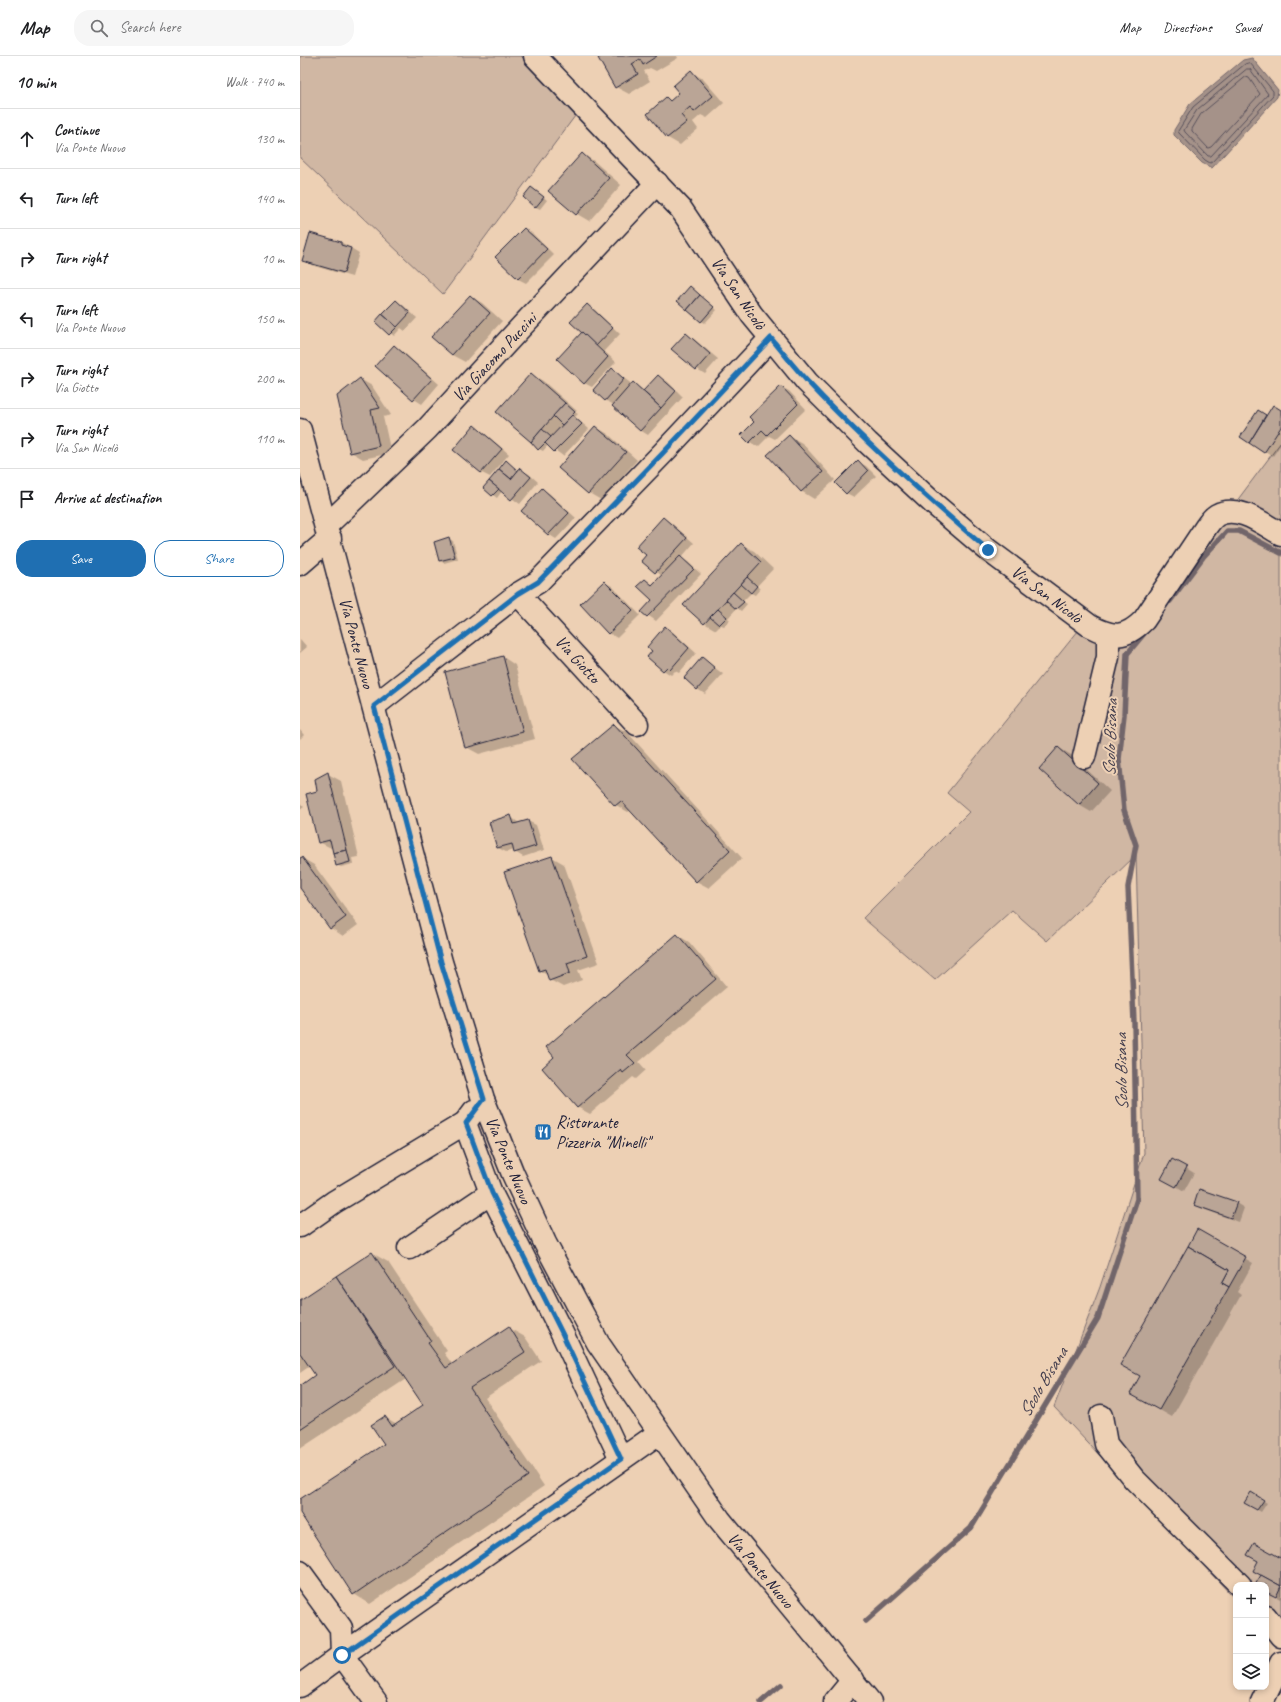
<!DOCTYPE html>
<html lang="en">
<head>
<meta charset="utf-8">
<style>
  :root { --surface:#fff; --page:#f6f6f6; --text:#202124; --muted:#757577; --line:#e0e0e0; --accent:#1f6fb2 }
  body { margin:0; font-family:Caveat,sans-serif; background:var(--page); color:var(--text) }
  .controls { position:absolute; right:12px; bottom:12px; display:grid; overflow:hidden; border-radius:8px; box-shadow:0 2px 6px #0003 }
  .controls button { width:36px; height:36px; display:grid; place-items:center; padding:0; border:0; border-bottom:1px solid var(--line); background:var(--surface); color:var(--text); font:20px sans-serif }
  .stop { position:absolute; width:12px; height:12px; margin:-9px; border:3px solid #1f6fb2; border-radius:50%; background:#fff }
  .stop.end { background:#1f6fb2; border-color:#fff; box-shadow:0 1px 4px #0008 }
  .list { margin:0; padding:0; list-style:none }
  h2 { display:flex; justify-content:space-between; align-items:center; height:52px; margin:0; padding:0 16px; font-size:17px }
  h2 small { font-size:13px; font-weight:400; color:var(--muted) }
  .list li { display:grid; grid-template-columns:26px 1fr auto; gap:12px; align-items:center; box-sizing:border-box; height:60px; padding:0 16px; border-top:1px solid var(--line) }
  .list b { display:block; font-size:15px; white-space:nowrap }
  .list p { margin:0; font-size:13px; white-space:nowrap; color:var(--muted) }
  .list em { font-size:13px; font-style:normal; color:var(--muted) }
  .actions { display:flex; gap:8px; padding:12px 16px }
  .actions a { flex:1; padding:9px 0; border:1px solid var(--accent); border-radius:16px; text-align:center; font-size:14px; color:var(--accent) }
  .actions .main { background:var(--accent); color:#fff }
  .icon { flex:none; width:22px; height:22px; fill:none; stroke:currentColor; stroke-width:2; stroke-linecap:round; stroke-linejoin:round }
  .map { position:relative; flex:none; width:981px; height:1646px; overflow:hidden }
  header { display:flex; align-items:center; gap:24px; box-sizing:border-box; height:56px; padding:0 20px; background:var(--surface); border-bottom:1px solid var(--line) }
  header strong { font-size:19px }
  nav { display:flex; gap:22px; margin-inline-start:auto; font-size:14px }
  .search { width:280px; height:36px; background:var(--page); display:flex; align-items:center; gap:10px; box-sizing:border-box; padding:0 14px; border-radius:16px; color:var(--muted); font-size:15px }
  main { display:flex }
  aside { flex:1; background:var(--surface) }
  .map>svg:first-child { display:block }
</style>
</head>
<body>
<header>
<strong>Map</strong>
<div class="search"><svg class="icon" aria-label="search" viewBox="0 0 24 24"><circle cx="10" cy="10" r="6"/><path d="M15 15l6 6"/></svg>Search here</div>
<nav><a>Map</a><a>Directions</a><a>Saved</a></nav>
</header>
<main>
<aside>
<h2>10 min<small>Walk · 740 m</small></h2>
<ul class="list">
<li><svg class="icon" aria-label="ahead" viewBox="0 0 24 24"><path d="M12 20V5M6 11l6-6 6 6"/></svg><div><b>Continue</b><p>Via Ponte Nuovo</p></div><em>130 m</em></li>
<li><svg class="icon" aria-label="left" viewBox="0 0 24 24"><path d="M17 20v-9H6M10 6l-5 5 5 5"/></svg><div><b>Turn left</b></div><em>140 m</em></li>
<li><svg class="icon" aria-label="right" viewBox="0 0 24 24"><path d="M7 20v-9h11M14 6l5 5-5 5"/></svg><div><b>Turn right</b></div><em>10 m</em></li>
<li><svg class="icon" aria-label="left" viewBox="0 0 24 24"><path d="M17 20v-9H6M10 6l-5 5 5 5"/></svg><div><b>Turn left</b><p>Via Ponte Nuovo</p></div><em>150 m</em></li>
<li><svg class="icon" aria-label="right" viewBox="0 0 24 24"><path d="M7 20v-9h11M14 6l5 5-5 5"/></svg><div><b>Turn right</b><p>Via Giotto</p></div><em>200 m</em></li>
<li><svg class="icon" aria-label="right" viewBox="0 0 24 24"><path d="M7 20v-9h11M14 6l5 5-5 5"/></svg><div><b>Turn right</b><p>Via San Nicolò</p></div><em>110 m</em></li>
<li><svg class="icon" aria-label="arrive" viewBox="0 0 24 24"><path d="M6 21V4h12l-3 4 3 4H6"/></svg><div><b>Arrive at destination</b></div></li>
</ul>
<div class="actions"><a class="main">Save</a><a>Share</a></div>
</aside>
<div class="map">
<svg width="981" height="1646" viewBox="0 0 981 1646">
  <rect width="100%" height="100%" fill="#edd0b4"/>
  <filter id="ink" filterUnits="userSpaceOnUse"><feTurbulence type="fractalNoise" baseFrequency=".025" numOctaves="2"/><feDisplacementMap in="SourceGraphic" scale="8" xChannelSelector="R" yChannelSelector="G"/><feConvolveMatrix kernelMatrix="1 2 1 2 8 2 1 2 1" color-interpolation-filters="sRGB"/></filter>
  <g filter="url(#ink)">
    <!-- green -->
    <g fill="#d0b7a3" stroke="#796c6f">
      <polygon points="0,0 221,0 278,56 143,238 0,102"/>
      <polygon points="981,386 981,1592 966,1576 966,1529 936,1529 936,1544 754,1351 800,1231 844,1097 836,799 747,885 712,854 635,924 563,862 669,756 647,737 791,559 831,586"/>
    </g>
    <!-- water -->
    <polygon fill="#a59289" stroke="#71656a" points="952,2 978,34 977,41 912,112 902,107 874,79 874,74 890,48 943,4"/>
    <!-- shadow -->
    <g fill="#0003">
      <polygon points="304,0 377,0 378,2 356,15 350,12 344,15 350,25 329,38 316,31"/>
      <polygon points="391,16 403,23 424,47 407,62 401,59 393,66 398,73 380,89 368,82 348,59 367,42 371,45 380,37"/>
      <polygon points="282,98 294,105 321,129 289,165 277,158 250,134"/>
      <polygon points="235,134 247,144 240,153 236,151"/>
      <polygon points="224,173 232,177 254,199 226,227 218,223"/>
      <polygon points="10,178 41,186 59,197 52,221 11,209 3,204"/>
      <polygon points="390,231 417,254 405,267 401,265"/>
      <polygon points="170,240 182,247 202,265 165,306 152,299"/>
      <polygon points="96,245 104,250 117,262 105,275 101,272 94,280 77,266"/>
      <polygon points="287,249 295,254 320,278 304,295 316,306 292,331 284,327 283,276"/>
      <polygon points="386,278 394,283 418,303 405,318 397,313 373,293"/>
      <polygon points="94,291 102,295 139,328 122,348 114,343"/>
      <polygon points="312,313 333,329 334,328 345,335 358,321 367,325 383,341 348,379 340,374 314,349 305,344"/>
      <polygon points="231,318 243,325 277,355 275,356 278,358 275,361 289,373 263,400 248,389 243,395 239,393"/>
      <polygon points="60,323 72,330 91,359 83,361 91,397 63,403 51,396"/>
      <polygon points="481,331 489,335 506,353 475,383 469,380 458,391 450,386 455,366"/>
      <polygon points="958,355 967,361 981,355 981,388 973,400 941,381"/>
      <polygon points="174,371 182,375 209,398 190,421 182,417 155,394"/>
      <polygon points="296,371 308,378 337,404 301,444 289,437 260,412"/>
      <polygon points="489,380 502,387 535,424 514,443 501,435"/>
      <polygon points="206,406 219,415 221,414 229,418 238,426 220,448 202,435 197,442 184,432"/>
      <polygon points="558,406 566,410 576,420 554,441 546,437"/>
      <polygon points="242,433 250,438 276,462 256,483 248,478"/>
      <polygon points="363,462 371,467 394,487 381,502 388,506 401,518 356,565 343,556 354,544 345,524 354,529 362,520 343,505 348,499"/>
      <polygon points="149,483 153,485 158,503 144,507 140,505"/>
      <polygon points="441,488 454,495 473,513 457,530 460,533 455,539 451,537 443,545 447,548 441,555 437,552 428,562 430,564 424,570 421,569 416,574 404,567"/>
      <polygon points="304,526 312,530 340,559 317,582 309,577"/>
      <polygon points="365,572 373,576 396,597 379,617 375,615 371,619 363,614 353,595"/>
      <polygon points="0,583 7,591 0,597"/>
      <polygon points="203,601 215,609 235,683 179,698 166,691"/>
      <polygon points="402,602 423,618 405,638 397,633"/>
      <polygon points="314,669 327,676 442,802 409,832 396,825 331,754 328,756 316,749"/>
      <polygon points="0,674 4,679 0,683"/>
      <polygon points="759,692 771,699 810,735 791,756 779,749"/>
      <polygon points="28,718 41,725 59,801 52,802 53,808 41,811 37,809 33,793 19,786 18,736"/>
      <polygon points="0,747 4,751 0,754"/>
      <polygon points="211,761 219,767 228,765 236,769 244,794 223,801 215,796 215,794 206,796 198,792"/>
      <polygon points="252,801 264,808 299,907 278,914 282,924 263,931 250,924 249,920 240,915"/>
      <polygon points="2,802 14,809 58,869 43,880 31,872 0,831 0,804"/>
      <polygon points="377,879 389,886 427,931 339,1006 346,1014 336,1023 333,1021 290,1058 277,1051"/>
      <polygon points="886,1112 894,1117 884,1135 871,1127"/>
      <polygon points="936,1147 944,1152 939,1166 903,1153 895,1149"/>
      <polygon points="897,1175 953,1207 937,1236 941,1239 872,1361 831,1338 842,1320"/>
      <polygon points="72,1197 88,1206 147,1295 144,1297 153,1309 209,1272 225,1281 241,1305 185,1342 244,1430 70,1548 54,1538 0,1455 0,1444 86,1388 85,1361 97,1368 125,1349 106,1323 0,1393 0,1330 1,1331 17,1319 10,1310 0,1317 0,1245"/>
      <polygon points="951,1437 967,1447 961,1456 945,1446"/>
      <polygon points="981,1503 981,1541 980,1543 966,1535 966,1529 957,1529"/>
    </g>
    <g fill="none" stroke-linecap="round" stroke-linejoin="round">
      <!-- shore -->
      <g stroke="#564f5a" stroke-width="1">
        <polygon points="950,7 973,35 973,39 912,106 910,107 905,104 879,77 878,75 893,51 945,8"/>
        <polygon points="947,13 950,13 968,38 911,100 908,100 885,76 884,74 897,54"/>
        <polygon points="946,21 949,22 960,38 911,91 908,92 892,75 892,73 901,58"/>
      </g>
      <!-- stream -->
      <g stroke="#71656a" stroke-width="5.5">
        <polyline points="870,545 903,501 927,475 939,475 981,497"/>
        <polyline points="566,1565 671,1472 798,1262 837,1143 834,966 828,831 836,789 824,754 819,703 824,659 827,598 847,574"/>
        <polyline points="461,1646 481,1629"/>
      </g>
    </g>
    <!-- building -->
    <g fill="#baa596" stroke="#22223b">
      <polygon points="302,0 357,0 343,9 340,3 332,8 338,18 315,32 298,2"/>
      <polygon points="391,14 413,40 394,56 390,51 381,59 387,66 367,82 347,58 366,41 370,45 379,37 373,30"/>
      <polygon points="282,97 309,122 276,159 248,135"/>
      <polygon points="231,131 244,141 235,152 223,141"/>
      <polygon points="224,172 247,193 218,223 195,201"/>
      <polygon points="10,177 41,186 41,189 51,192 44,217 2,205"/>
      <polygon points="390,230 400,239 387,254 377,245"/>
      <polygon points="170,239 190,257 152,299 131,281"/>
      <polygon points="400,239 414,251 401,266 387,254"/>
      <polygon points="96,244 110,257 97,271 82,258"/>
      <polygon points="287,248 313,272 296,290 270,266"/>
      <polygon points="82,258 97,271 89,279 75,266"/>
      <polygon points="282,276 308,301 284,328 257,303"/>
      <polygon points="386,277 410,298 396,314 371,293"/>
      <polygon points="94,289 132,323 113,344 75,310"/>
      <polygon points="312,312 324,323 305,345 293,334"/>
      <polygon points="231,317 265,347 231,386 196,356"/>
      <polygon points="358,319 376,335 361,352 343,335"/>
      <polygon points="60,322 80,352 71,354 79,390 50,397 37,340"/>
      <polygon points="333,326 361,352 340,375 312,350"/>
      <polygon points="481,330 498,348 467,379 462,374 449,387 441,379 454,366 449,361"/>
      <polygon points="265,347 275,356 262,369 253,360"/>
      <polygon points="973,349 981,354 981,371 964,397 949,387"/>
      <polygon points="958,354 966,359 949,387 940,381"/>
      <polygon points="272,359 282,368 254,396 245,387"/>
      <polygon points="174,369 202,393 181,417 153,394"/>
      <polygon points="295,370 326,396 288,438 258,412"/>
      <polygon points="242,373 251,381 238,394 231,386"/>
      <polygon points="489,379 523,416 501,436 467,399"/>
      <polygon points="206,404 218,415 211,423 199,413"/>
      <polygon points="558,404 568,415 546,438 535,427"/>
      <polygon points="220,412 231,421 211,444 189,425 199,413 211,423"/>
      <polygon points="189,425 199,433 192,440 183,432"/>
      <polygon points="242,432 269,457 248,479 221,455"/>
      <polygon points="363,461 387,482 355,517 341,505 346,499 336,491"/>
      <polygon points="149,481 155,501 139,505 134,486"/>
      <polygon points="441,487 461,506 404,568 383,549"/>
      <polygon points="380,500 394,513 347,561 341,556 352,544 337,530 345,523 352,529"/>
      <polygon points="447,521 457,530 451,537 441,528"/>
      <polygon points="304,525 333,554 308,578 280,548"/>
      <polygon points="433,536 444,546 436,553 426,544"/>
      <polygon points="418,553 427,561 419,569 410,561"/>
      <polygon points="365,570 389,592 370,614 367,611 363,615 347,601 352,595 347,591"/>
      <polygon points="203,600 223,676 165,692 145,616"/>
      <polygon points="402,601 415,612 397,634 384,622"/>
      <polygon points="314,668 430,794 396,826 321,745 315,750 272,703"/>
      <polygon points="758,691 798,727 779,749 739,713"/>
      <polygon points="28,716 47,794 33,797 30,784 18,787 6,738 17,735 15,723"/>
      <polygon points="211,759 214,768 228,764 236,790 214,797 212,788 197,792 189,766"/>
      <polygon points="47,794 50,806 36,810 33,797"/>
      <polygon points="252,800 287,900 267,907 270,917 249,925 245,913 239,915 204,816"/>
      <polygon points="2,801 46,861 30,873 0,832 0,802"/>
      <polygon points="377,878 416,923 327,999 335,1007 323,1017 321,1014 277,1052 242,1012 254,1001 246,991"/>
      <polygon points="872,1103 887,1111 876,1131 861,1123"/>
      <polygon points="899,1133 937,1146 931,1162 894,1149"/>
      <polygon points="897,1173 946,1201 929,1231 922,1227 929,1214 888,1190"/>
      <polygon points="888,1190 929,1214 922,1227 929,1231 859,1354 830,1338 840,1320 820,1309"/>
      <polygon points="72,1196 131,1285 128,1287 146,1312 209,1270 225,1296 170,1332 228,1420 53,1539 0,1457 0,1443 84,1388 71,1369 85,1360 92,1370 123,1349 36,1220"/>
      <polygon points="36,1220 95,1310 0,1373 0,1330 15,1319 0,1297 0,1244"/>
      <polygon points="951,1436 964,1444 957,1454 944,1447"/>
      <polygon points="954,1487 981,1502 981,1530 953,1515 958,1505 947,1499"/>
      <polygon points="961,1519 981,1530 976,1541 966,1536 966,1529 955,1529"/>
    </g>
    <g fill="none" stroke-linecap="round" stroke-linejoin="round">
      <!-- minor casing -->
      <g stroke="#22223b" stroke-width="25">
        <g id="minor">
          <path d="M 235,0 L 381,153 L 452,259 L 507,326 L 568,387 L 634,448 L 688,494 L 790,570 C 813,582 825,583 844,564 L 906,471 C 909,467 912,462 917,459 C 938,448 963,468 981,478"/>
          <polyline points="26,470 127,373 222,270 357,127"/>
          <polyline points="0,508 30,482"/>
          <polyline points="218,538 337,668"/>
          <polyline points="74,650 218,538 238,526 362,398 471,282"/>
          <polyline points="784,701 808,601 808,578"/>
          <polyline points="165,1067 191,1137 262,1277 321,1403"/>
          <polyline points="0,1170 34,1146 165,1067 174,1055"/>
          <polyline points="109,1192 191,1137"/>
          <polyline points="801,1360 806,1388 834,1423 940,1529"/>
          <polyline points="0,1516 41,1572 42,1599"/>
          <polyline points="966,1561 981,1580"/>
          <polyline points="42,1599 359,1377"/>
          <polyline points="0,1630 42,1599 76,1646"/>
          <polyline points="535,1646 553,1624"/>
          <polyline points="962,1646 981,1607"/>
        </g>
      </g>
      <!-- major casing -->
      <g stroke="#22223b" stroke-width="25">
        <polyline id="major" points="0,374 141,906 183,1043 213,1118 245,1187 298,1287 420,1464 570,1646"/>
      </g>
      <!-- minor -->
      <use href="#minor" stroke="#edd0b4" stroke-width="22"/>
      <!-- major -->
      <use href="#major" stroke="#edd0b4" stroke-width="22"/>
    </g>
  </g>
  <g fill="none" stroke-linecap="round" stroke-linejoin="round" filter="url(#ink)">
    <!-- route -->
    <path stroke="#1f6fb2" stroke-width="5" d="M 42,1599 L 321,1403 L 262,1277 L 192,1137 L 166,1067 L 184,1043 L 141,906 L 74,650 L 218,538 L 238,526 L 362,398 L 471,282 C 483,297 495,312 508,326 C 564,386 626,441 688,494"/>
  </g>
  <!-- icons -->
  <defs>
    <g id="restaurant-square" transform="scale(0.9)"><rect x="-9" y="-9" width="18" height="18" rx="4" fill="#1f6fb2" stroke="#edd0b4"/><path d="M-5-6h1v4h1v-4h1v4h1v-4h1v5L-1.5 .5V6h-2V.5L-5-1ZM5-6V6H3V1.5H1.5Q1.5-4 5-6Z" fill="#fff"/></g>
  </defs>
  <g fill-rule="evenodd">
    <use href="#restaurant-square" x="243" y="1076"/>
  </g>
  <g text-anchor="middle" stroke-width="4" stroke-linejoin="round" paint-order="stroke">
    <!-- street labels -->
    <g font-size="17" fill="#22223b" stroke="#edd0b4">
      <text transform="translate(439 237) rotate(56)" y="6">Via San Nicolò</text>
      <text transform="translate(194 301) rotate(-47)" y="6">Via Giacomo Puccini</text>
      <text transform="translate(747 538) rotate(37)" y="6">Via San Nicolò</text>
      <text transform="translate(57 587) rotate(75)" y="6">Via Ponte Nuovo</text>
      <text transform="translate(278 603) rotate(48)" y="6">Via Giotto</text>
      <text transform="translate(209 1104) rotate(67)" y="6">Via Ponte Nuovo</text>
      <text transform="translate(461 1514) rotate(50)" y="6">Via Ponte Nuovo</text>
    </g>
    <!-- poi labels -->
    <g font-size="17" fill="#22223b" stroke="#edd0b4" text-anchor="start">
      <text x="256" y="1072">Ristorante<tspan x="256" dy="20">Pizzeria "Minelli"</tspan></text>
    </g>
    <!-- water labels -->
    <g font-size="18" font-style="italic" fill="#433e4e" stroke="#edd0b4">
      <text transform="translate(810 682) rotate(-88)" y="6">Scolo Bisana</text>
      <text transform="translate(821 1016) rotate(-91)" y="6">Scolo Bisana</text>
      <text transform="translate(743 1326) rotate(-59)" y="6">Scolo Bisana</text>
    </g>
  </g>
</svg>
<div class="controls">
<button>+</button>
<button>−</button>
<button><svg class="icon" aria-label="layers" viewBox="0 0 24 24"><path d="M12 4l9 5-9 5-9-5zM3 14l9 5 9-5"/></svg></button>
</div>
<div class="stop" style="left:42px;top:1599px"></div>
<div class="stop end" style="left:688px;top:494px"></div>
</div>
</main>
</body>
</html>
